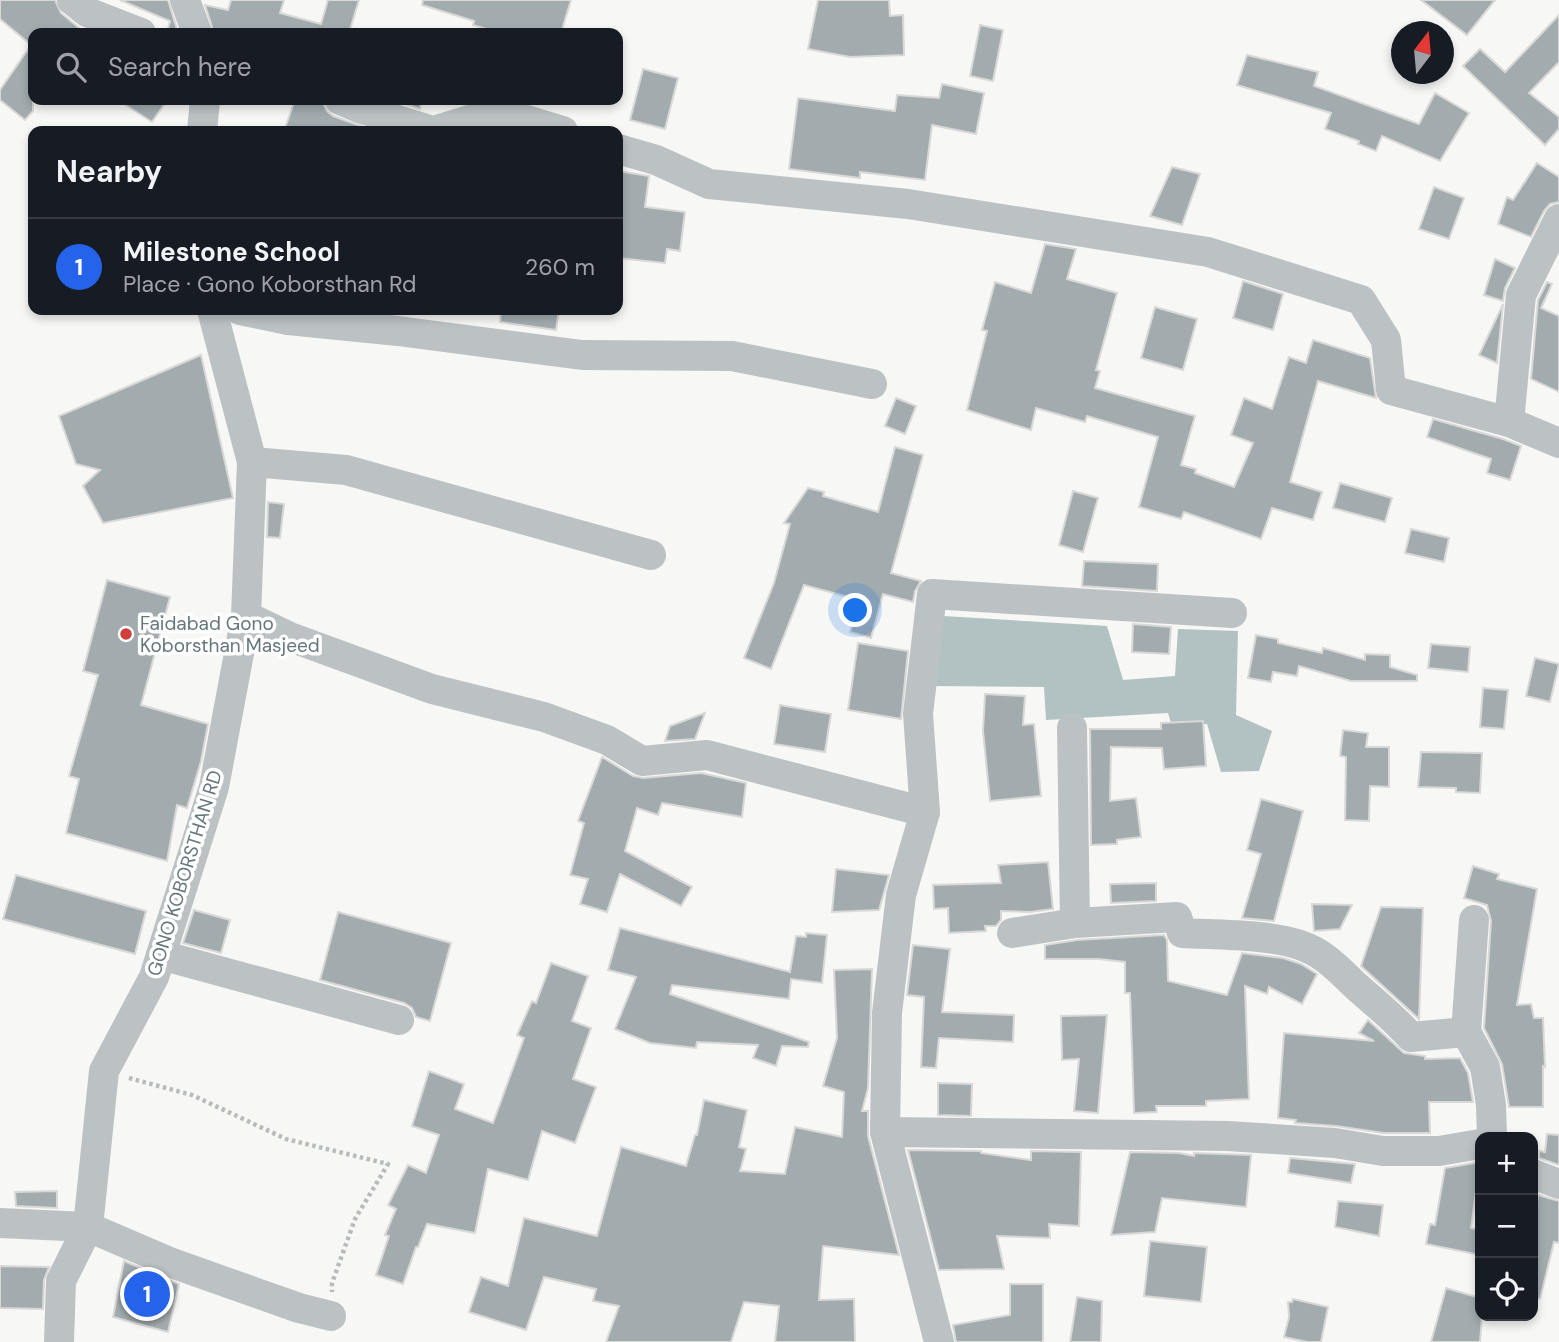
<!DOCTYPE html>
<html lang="en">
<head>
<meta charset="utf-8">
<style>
  :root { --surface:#171b24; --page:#242831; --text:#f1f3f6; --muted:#9ea1a6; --line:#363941; --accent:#2563eb }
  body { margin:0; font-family:"DM Sans",sans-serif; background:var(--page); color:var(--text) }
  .controls { position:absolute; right:21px; bottom:21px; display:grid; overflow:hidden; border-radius:14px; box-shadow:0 4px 10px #0003 }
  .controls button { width:63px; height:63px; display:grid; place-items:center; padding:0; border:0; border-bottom:2px solid var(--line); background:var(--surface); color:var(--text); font:35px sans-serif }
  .compass { position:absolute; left:1391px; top:21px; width:63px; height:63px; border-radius:50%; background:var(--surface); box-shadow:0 4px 10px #0003; rotate:16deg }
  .you { position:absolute; left:856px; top:611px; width:24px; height:24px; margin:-18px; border:5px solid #fff; border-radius:50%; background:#1a73e8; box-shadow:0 0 0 10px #1a73e833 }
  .badge { display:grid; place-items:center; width:46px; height:46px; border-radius:50%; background:var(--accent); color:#fff; font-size:23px; font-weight:700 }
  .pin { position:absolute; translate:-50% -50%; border:4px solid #fff; box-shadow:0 2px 7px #0006 }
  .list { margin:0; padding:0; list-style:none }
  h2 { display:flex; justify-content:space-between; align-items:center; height:91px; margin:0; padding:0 28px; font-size:30px }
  h2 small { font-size:23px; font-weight:400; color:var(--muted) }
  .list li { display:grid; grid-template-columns:46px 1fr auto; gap:21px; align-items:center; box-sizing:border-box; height:98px; padding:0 28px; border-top:2px solid var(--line) }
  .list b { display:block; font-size:26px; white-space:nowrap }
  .list p { margin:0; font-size:23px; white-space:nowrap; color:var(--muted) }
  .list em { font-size:23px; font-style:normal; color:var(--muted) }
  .icon { flex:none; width:38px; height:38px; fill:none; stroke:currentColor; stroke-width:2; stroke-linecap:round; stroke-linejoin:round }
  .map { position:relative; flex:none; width:1559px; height:1342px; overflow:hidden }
  .search { position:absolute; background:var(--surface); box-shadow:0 4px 10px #0003; left:28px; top:28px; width:595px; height:77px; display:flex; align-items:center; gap:18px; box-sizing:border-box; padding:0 24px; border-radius:14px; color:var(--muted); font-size:26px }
  .panel { position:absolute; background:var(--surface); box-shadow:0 4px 10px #0003; left:28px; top:126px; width:595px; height:189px; border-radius:14px }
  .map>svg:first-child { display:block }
</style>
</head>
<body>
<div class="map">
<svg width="1559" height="1342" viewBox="0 0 1559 1342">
  <rect width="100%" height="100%" fill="#f7f7f5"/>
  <!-- water -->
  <polygon fill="#b2c1c2" points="943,616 1107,626 1123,680 1175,676 1178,629 1238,631 1236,715 1272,731 1259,771 1221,772 1207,724 1172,726 1168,713 1046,720 1044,687 932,686"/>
  <!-- building -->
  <g fill="#a2acaf" stroke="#d9d8d7" stroke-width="2">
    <polygon points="0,0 55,0 61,13 85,33 33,33 33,111 25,120 0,100 0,90 31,45 0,19"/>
    <polygon points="120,0 168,0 178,33 167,33 170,21"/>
    <polygon points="231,0 284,0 280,13 321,24 328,0 359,0 349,33 214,33 205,5 228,10"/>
    <polygon points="423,0 571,0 561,33 500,33 473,25 474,21 422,5"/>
    <polygon points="818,0 889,0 890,16 903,15 904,55 850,57 808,49"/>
    <polygon points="1421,0 1495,0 1467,35"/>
    <polygon points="1559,15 1559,62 1529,93 1559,117 1559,129 1545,145 1463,66 1480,49 1505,72"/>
    <polygon points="980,25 1003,30 993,81 970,76"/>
    <polygon points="1247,55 1318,72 1314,86 1419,124 1435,93 1469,113 1440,161 1382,136 1376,151 1358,144 1359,141 1325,129 1331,113 1237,85"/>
    <polygon points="643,69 678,78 665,129 630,120"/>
    <polygon points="942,84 984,93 976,134 932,125 925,180 860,172 860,178 789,169 798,98 895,111 897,95 939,98"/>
    <polygon points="118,100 167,100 152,122"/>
    <polygon points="295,100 315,100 323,103 327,111 333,116 375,131 284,131"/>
    <polygon points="404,100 421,100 420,109 403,103"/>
    <polygon points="1537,163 1559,177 1559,202 1550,204 1544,211 1531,237 1498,224 1507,197 1513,200"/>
    <polygon points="1172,167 1200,174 1182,225 1150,216"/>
    <polygon points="618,171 649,176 645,207 685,212 680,251 667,249 665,263 618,258"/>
    <polygon points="1434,187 1464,198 1449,239 1419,229"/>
    <polygon points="1045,244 1076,249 1067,279 1117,293 1096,370 1100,371 1095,388 1195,416 1181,465 1196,469 1195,473 1234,487 1253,443 1231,435 1244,398 1272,409 1289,357 1306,363 1313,340 1370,358 1376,398 1318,381 1290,482 1322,492 1313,520 1272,508 1261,539 1184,512 1181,519 1139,507 1158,437 1087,416 1085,422 1036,408 1031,430 967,410 987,331 982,330 995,282 1031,293"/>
    <polygon points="1495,259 1515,268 1505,288 1503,301 1484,295"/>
    <polygon points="1243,281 1283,294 1273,330 1233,318"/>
    <polygon points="1547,282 1552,284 1541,308 1559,316 1559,392 1531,379 1538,300"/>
    <polygon points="1503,304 1497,363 1479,355"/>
    <polygon points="1155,307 1197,319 1183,370 1141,358"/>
    <polygon points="501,310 559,310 556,330 500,322"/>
    <polygon points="201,355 233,498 103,523 83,486 100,470 76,464 59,416"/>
    <polygon points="896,398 916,406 905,434 885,426"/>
    <polygon points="1433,419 1503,439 1521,446 1510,480 1487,473 1491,459 1427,437"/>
    <polygon points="895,447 923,455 891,573 921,581 915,591 913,602 883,594 871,638 850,632 859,600 804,585 771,669 744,658 774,583 790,524 784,523 808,488 824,492 823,496 878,512"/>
    <polygon points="1340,483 1392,498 1385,522 1333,508"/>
    <polygon points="1073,491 1098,498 1083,552 1059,545"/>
    <polygon points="268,502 284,504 280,538 267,537"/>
    <polygon points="1411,529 1449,538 1444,562 1405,553"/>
    <polygon points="1084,561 1158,564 1157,591 1082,586"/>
    <polygon points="107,580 170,597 141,705 208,724 201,761 187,808 177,805 167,861 66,833 79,779 69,776 98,675 83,671"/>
    <polygon points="1133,624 1171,627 1169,654 1132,652"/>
    <polygon points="1256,635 1278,639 1278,643 1322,653 1323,648 1365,660 1365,654 1390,655 1390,667 1417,675 1417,681 1351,681 1299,666 1297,676 1273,672 1271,682 1248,678"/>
    <polygon points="858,643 908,651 901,719 848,710"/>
    <polygon points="1431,644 1470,647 1468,672 1428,668"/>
    <polygon points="1535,658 1559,664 1550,702 1526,696"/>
    <polygon points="1483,688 1508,690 1504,729 1480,727"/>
    <polygon points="985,694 1025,696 1023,725 1034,724 1041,796 990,801 983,731"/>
    <polygon points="780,705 831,714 825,752 774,744"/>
    <polygon points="705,713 695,739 665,741 670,726"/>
    <polygon points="1203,721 1206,766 1164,769 1162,748 1111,747 1110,801 1136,798 1141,837 1117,840 1117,844 1091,845 1090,729 1161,729 1161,723"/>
    <polygon points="1343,730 1368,733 1366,747 1389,747 1389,787 1370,786 1369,821 1345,820 1346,757 1340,756"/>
    <polygon points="1421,752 1482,753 1480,793 1456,792 1456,788 1418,787"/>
    <polygon points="602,757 633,776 643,778 701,773 746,783 742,817 662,803 658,815 637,808 625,851 692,887 681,906 620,874 607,912 580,904 588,879 570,875 584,823 578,821"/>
    <polygon points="1261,799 1303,811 1274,921 1242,918 1261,854 1247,850"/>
    <polygon points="1048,862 1053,909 1030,912 1001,911 1001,920 996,926 985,926 986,931 949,933 948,908 934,909 933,885 1001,883 998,865"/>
    <polygon points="1473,866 1499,874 1497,879 1537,889 1517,1005 1531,1004 1534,1018 1543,1018 1545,1067 1543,1066 1543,1107 1509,1107 1502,1064 1484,1028 1491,921 1487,905 1464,898"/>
    <polygon points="836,869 889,875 879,910 832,912"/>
    <polygon points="16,875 146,911 135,954 3,919"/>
    <polygon points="1156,883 1156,901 1111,903 1110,884"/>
    <polygon points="1312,904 1352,905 1340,929 1314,931"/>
    <polygon points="1381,907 1423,908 1419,1019 1361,966"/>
    <polygon points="194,910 230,920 221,953 183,943"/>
    <polygon points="338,912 451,943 430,1021 416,1017 412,1008 404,1003 320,980"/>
    <polygon points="620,928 790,972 796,936 806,937 806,933 827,935 822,983 791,979 789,999 672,985 670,994 809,1042 808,1047 782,1046 776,1066 753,1058 758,1045 697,1042 696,1048 650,1043 615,1029 636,977 608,970"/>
    <polygon points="1164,935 1167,940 1168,981 1227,995 1242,953 1283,958 1301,964 1317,974 1302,1004 1269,987 1267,994 1245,986 1249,1099 1206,1101 1206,1106 1156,1106 1157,1112 1134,1113 1130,993 1125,993 1125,962 1099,959 1045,959 1045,945 1077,940"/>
    <polygon points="913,945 950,949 942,1012 1014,1015 1013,1042 939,1038 936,1068 921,1067 924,997 907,995"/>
    <polygon points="551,963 588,976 572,1021 591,1028 573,1079 596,1087 575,1143 542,1131 528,1180 488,1169 475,1233 427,1224 418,1247 416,1247 403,1284 376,1275 389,1236 385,1235 396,1209 388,1205 408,1165 426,1173 439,1135 412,1126 429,1071 464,1084 455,1109 493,1123 524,1038 517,1035 532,1001 536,1003"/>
    <polygon points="872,969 868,1088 862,1111 868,1111 868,1136 899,1255 823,1246 819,1300 854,1299 855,1342 775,1342 779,1306 744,1302 731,1342 606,1342 619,1306 593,1301 596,1289 544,1277 526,1330 469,1312 481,1277 508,1286 524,1218 597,1236 621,1147 686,1166 695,1135 697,1135 704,1100 747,1110 739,1147 746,1149 740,1171 785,1174 795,1127 842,1137 844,1092 823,1086 837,1038 834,970"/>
    <polygon points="1107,1015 1098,1113 1074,1111 1079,1059 1062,1060 1061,1016"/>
    <polygon points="1368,1020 1404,1053 1425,1056 1425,1059 1460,1058 1468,1073 1473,1102 1429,1102 1430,1133 1384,1133 1336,1126 1295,1123 1296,1120 1278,1118 1284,1033 1374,1041 1359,1033"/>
    <polygon points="938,1083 972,1084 971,1116 938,1115"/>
    <polygon points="1547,1134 1559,1135 1559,1165 1539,1158 1539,1151 1545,1152"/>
    <polygon points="908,1150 981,1151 981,1153 1031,1160 1031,1151 1081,1152 1079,1226 1049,1224 1050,1238 997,1236 1004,1269 939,1270"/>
    <polygon points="1130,1152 1179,1153 1194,1156 1194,1153 1251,1155 1246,1207 1162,1198 1155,1232 1111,1235"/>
    <polygon points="1290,1158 1355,1164 1351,1183 1288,1173"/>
    <polygon points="1480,1162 1471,1228 1480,1230 1480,1255 1426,1244 1430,1224 1435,1225 1445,1168"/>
    <polygon points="57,1191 57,1208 16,1206 15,1192"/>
    <polygon points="1538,1195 1559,1201 1559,1243 1554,1242 1540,1299 1533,1298 1533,1231"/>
    <polygon points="1338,1201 1383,1205 1379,1236 1335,1227"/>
    <polygon points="1150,1241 1207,1247 1201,1302 1144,1296"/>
    <polygon points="124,1261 179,1284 168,1332 113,1317"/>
    <polygon points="0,1266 49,1267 44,1280 43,1309 0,1308"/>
    <polygon points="1010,1284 1043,1284 1043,1342 956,1342 953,1325 1010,1315"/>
    <polygon points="1446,1288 1480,1298 1480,1316 1482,1316 1480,1342 1431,1342"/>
    <polygon points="1077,1297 1102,1301 1101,1342 1070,1342"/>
    <polygon points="1293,1299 1328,1307 1321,1342 1307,1342 1284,1337 1289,1317 1288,1302 1292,1302"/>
  </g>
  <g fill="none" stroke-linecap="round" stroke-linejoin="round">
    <!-- path -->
    <polyline stroke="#b7bbbc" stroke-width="4.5" stroke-dasharray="3.5 3.5" stroke-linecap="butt" points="129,1078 192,1095 286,1139 388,1164 355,1219 332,1283 332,1292"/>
    <!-- street -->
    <g stroke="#bcc2c4" stroke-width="30">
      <polyline points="72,0 87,12 141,33"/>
      <polyline points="185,0 197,33"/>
      <polyline points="340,100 359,108 433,131 489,114 520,118 563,131"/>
      <polyline points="202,131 205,100"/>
      <polyline points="618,149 656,160 709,184 908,204 1208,252 1361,300 1386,340 1391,390 1509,422 1559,443"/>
      <polyline points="240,310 288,320 398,331 582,355 732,356 872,384"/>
      <polyline points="1509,422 1521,295 1559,219"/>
      <polyline points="252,462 346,470 651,555"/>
      <polyline points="246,616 290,637 432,689 544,717 607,740 642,761 707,755 925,812 901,895 887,1013 885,1132"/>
      <polyline points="1072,728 1075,923"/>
      <polyline points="925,812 918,714 932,594 1232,613"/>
      <polyline points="1474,920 1466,1032 1485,1067 1491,1105 1492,1137"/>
      <path d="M 1012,933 L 1075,923 L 1177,917 L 1182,933 C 1217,935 1268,934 1300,945 C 1324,953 1338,969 1356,986 C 1375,1003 1394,1018 1411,1037 L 1466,1032"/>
      <polyline points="161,955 399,1020"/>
      <polyline points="1533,1174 1559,1184"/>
      <polyline points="0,1223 88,1227 172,1263 299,1308 331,1316"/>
      <polyline points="59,1342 61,1281 88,1227 104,1071 154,977 214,787 246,616 252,462 212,310"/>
      <polyline points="939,1342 885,1132 1228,1136 1335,1143 1383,1151 1439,1151 1480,1144"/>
    </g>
  </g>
  <!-- markers -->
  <circle fill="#d0403b" stroke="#fff" stroke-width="2.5" cx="126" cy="634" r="7"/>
  <g text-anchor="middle" stroke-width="7" stroke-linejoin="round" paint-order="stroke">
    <!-- poi labels -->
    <g font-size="19" fill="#65777c" stroke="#fff" text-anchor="start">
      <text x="140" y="630">Faidabad Gono<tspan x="140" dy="22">Koborsthan Masjeed</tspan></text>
    </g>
    <!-- street labels -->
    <g font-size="19" fill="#65777c" stroke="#fff">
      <text transform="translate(184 873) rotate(-73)" y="7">GONO KOBORSTHAN RD</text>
    </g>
  </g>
</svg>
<div class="controls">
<button>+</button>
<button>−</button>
<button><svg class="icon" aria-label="locate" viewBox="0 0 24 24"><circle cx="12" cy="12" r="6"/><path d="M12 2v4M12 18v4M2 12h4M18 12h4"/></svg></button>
</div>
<svg class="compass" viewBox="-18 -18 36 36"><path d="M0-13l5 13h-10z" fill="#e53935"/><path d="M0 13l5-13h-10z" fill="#9ea1a6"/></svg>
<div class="you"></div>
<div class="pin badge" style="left:147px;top:1294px">1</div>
<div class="search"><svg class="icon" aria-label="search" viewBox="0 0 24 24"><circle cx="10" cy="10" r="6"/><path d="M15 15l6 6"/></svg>Search here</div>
<section class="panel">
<h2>Nearby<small></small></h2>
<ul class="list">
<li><span class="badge">1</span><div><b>Milestone School</b><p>Place · Gono Koborsthan Rd</p></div><em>260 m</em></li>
</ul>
</section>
</div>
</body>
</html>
